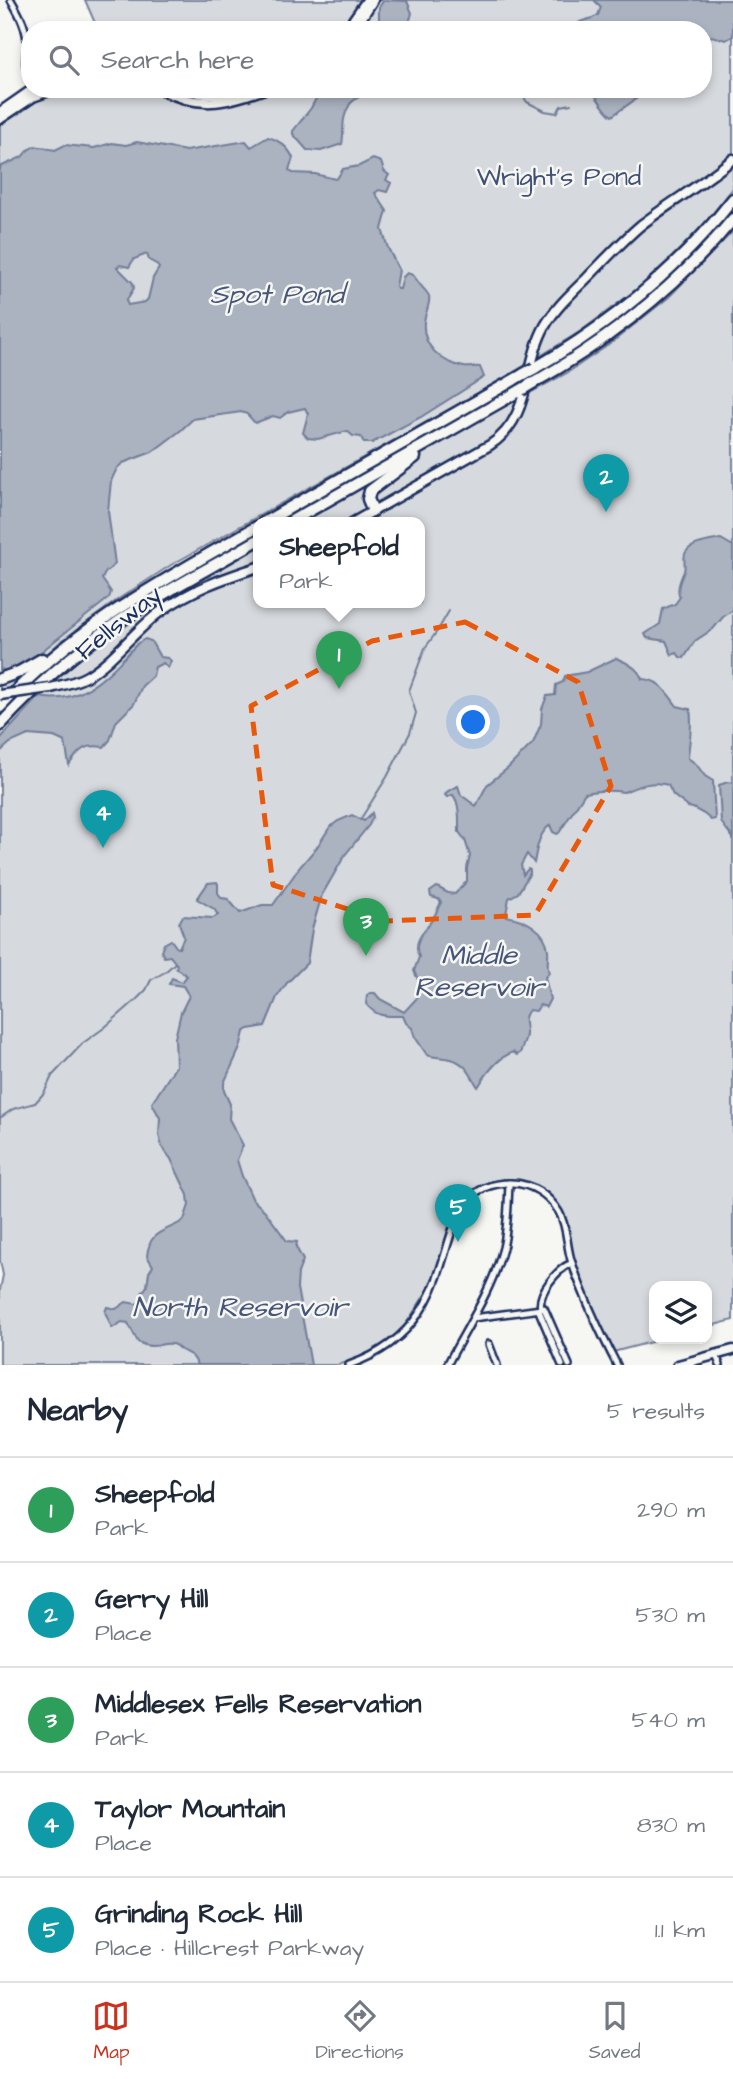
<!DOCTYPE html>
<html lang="en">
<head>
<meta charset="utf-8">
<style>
  :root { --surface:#fff; --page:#f2f2f3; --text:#1f2937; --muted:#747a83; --line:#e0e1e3; --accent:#c8321e }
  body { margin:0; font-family:"Architects Daughter",sans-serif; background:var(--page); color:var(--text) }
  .controls { position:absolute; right:21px; bottom:21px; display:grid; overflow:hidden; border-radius:14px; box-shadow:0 4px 10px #0003 }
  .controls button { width:63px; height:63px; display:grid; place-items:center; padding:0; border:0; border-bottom:2px solid var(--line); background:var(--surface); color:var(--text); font:35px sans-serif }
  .you { position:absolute; left:474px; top:723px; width:24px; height:24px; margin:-18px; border:5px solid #fff; border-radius:50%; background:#1a73e8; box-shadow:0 0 0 10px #1a73e833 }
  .badge { display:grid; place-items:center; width:46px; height:46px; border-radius:50%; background:var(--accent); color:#fff; font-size:23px; font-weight:700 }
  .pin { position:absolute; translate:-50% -58px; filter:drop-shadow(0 2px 4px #0008) }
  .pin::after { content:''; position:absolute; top:37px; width:24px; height:21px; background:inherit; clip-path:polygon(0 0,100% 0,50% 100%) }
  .popup { position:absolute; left:253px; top:517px; width:172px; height:91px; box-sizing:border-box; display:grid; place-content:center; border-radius:14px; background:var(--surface); filter:drop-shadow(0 2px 5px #0005); font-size:23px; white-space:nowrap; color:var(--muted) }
  .popup b { font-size:26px; color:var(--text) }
  .popup::after { content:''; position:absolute; left:50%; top:100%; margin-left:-14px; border:14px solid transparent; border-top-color:var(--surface) }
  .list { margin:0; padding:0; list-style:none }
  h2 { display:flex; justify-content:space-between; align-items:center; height:91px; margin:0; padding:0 28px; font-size:30px }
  h2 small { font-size:23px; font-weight:400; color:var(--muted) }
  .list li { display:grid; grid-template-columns:46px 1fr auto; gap:21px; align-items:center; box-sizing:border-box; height:105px; padding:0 28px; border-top:2px solid var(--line) }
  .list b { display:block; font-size:26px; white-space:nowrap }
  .list p { margin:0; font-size:23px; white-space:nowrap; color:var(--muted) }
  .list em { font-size:23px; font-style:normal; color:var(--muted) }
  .icon { flex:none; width:38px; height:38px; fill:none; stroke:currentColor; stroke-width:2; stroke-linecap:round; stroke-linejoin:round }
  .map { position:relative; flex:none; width:733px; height:1365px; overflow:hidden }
  .search { position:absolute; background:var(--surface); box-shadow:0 4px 10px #0003; left:21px; right:21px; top:21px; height:77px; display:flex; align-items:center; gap:18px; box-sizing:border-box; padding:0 24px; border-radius:28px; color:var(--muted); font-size:26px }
  .sheet { height:616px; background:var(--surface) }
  nav { display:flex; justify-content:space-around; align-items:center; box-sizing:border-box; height:98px; border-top:2px solid var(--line); background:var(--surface); font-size:19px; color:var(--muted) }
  nav a { display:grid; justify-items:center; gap:4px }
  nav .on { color:var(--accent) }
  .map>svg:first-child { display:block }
</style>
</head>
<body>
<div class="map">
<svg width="733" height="1365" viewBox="0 0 733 1365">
  <rect width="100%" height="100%" fill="#f6f6f2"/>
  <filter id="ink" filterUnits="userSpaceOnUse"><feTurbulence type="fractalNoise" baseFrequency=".0143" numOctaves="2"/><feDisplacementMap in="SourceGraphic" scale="14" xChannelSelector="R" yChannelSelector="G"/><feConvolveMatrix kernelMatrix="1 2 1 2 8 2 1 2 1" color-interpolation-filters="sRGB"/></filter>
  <g filter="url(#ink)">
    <!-- green -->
    <g fill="#d6d9dd" stroke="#78849e" stroke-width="2">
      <polygon points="85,0 733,0 733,188 705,223 676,253 641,286 581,331 498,382 171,565 120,598 60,642 0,698 0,108 30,89 703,89 703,30 98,30"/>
      <path d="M 733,231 L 733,1320 L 707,1327 L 707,1286 L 654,1286 L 654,1339 L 663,1339 L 613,1352 L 608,1356 L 571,1273 L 571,1250 L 553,1200 L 538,1187 L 522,1180 L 503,1179 L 487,1183 L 474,1190 L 462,1200 L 453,1213 L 438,1268 L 431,1285 L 404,1327 L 383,1347 L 366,1356 L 338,1365 L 0,1365 L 0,1290 L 3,1275 L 0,1261 L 0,734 C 72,651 165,600 258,547 L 258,603 L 420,603 L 420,523 L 301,523 L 500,409 L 567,373 L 610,344 L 669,297 Z"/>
    </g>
    <!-- water -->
    <g fill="#abb2c0" stroke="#717e99" stroke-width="2" fill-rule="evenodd">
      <polygon points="384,0 407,1 412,13 407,30 362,30 379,21 379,7"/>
      <path d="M 594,0 L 733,0 L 733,36 L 726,40 L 711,36 L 704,42 L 703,30 L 570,30 C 582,17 586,23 598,15 L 601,7 Z"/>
      <path d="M 321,89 L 368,89 C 363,96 355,98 350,104 C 340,120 345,130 342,144 L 321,151 L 307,150 L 293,134 L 293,131 L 311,108 Z"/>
      <path d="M 591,89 L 650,89 L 612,116 C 605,112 597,97 591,89 Z"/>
      <path d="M 268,137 C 279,140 289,148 293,158 L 289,170 L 293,173 L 315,174 L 335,179 L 338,177 L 343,169 L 359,166 L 373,159 L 381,162 L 384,171 L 389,175 L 386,180 L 391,183 L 387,192 L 379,190 L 375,193 L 387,211 L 382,229 L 388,248 L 399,270 L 396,287 L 398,289 L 400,289 L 403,277 L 407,273 C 415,275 414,277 419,283 C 422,288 427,291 429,296 C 431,304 424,315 424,323 C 422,346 442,363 464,367 C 469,368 475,366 480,367 L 484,377 L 421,417 L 372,443 L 364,443 L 361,437 L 353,436 L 347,431 L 318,439 L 308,438 L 303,433 L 308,414 L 305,408 L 288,412 L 280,418 L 273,416 L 255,423 L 247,414 L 241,412 L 193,419 L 180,431 L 152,452 L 123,463 L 117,468 L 111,481 L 108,511 L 115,564 L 105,573 L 102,579 L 111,592 L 109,598 L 32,659 L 8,671 L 0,669 L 0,167 L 22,157 L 28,150 L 35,146 L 55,150 L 65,145 L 94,148 L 112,143 L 126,145 L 137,142 L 186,151 L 246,141 L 251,147 ZM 147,254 L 149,260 L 156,264 L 159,268 L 153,278 L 148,299 L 145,302 L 128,305 L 126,301 L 134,288 L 133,283 L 117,267 L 120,265 L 129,267 L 134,259 Z"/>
      <path d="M 721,539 L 733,546 L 733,610 L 723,617 L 713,629 L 695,641 L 684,658 L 680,657 L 677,653 L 672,655 L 666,641 L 647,638 L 645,634 L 660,624 L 663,609 L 675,604 L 680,597 C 676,589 680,581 684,571 C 686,565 683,560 685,554 C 689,543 711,541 721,539 Z"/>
      <path d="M 145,639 L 151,641 L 160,657 L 168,658 L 171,661 L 168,668 L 163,663 L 155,667 L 153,676 L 142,686 L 134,704 L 116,722 L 110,740 L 104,747 C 84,744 80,749 69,765 L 65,742 L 54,737 L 28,735 L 10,743 L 0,752 L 0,739 L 39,697 C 84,706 110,672 138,643 Z"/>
      <path d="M 616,658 C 626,662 639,668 642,679 C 660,679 667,693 677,706 L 690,709 C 693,726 689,742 688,758 L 696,764 L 705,776 L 713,781 L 715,819 L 711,820 L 704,814 L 693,808 L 688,807 L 673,795 L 668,785 C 653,780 638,786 624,792 C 611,790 599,790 585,793 L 559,833 L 557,834 L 553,832 L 550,825 C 538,835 537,848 534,863 L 527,854 L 521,865 L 523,875 L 528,869 L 530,870 L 530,873 L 518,893 L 509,898 L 506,914 L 506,916 C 524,919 546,929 548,950 C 549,959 546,965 549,973 L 545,977 L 550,999 L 546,1007 L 540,1005 L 536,1011 L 529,1010 C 521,1020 527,1023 526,1035 C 525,1041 522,1048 520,1053 L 517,1055 L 513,1052 C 497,1058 486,1074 478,1087 C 472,1078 467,1063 451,1059 C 443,1057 435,1058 427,1055 L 415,1037 L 412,1028 L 406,1023 L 403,1016 C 387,1016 377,1018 366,1004 L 367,995 L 370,993 L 375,993 L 380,999 L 404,1012 L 416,999 L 420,984 L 414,971 L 419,957 C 413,943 421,935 429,924 C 434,918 438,909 441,902 L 438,899 L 431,897 L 430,892 L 437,887 L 448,893 L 455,894 L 467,881 L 467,868 L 470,856 L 465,840 L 459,832 C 459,821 460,803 453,795 L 447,797 L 445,795 L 448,791 L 458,786 L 461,795 L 476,806 L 487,785 L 508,768 L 533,743 L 541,724 L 542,709 L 547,696 L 555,695 L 556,685 L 563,682 L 565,676 L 587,672 Z"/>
      <polygon points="728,782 733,783 733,838 721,822 719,785"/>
      <path d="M 372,813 L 373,817 L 369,825 L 345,855 L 322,895 L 312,929 L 307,963 L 287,983 L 277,997 L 265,1026 L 249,1029 L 244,1032 L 240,1048 L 224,1083 L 224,1091 L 230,1104 L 229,1119 L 243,1145 L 237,1160 L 242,1176 L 253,1200 L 265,1211 L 287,1241 L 297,1242 L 296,1247 L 303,1260 L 298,1273 L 297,1288 L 311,1365 L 197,1365 C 194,1355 190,1355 181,1350 C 176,1347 179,1346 172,1344 C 158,1342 156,1351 138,1342 L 128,1323 L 122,1322 L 112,1328 L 105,1312 L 107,1307 L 116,1309 L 126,1302 L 136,1304 L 139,1302 L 142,1293 L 147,1286 L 149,1272 L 153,1266 L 147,1256 C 150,1228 166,1233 184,1220 L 189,1205 L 188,1195 L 171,1159 L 162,1147 L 159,1135 L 160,1118 L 152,1103 L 176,1066 L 175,1038 L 181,1012 L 189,996 L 183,986 L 169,984 L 172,978 L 182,982 L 187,976 L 176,968 L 177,965 L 170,956 L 164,957 L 161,951 L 164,944 L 171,940 L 177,948 L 179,948 L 184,937 L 179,923 L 183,916 L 213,918 L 218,915 L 214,909 L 197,899 L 208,883 L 217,882 L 218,884 L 218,893 L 222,898 L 228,899 L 240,913 L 262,905 L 273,905 L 299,868 L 317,847 L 330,827 L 338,821 L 352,815 L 364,821 Z"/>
    </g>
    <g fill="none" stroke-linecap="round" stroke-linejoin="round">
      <!-- stream -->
      <g stroke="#717e99" stroke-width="2">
        <polyline points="518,89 527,102 545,111 557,113 561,106 571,104"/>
        <polyline points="360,820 387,777 410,733 416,713 409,691 425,648 438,630 449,611"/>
        <polyline points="0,1118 13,1109 35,1103 44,1093 52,1076 83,1043 104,1028 136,1000 146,990 151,980 165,972 175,963"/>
      </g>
      <!-- minor casing -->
      <g stroke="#1b2f5e" stroke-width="10">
        <g id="minor">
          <path d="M 11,0 C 20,15 28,30 27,47 C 27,58 23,64 30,74"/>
          <polyline points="541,1309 544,1308 569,1365"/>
          <polyline points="473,1318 541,1309"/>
          <polyline points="489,1344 497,1365"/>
          <polyline points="716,1355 720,1365"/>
          <path d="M 349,1365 C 378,1355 403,1338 420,1312 C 430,1297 437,1280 442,1263 C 455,1224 459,1183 511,1183 C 531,1183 549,1195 559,1212 C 568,1228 566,1246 572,1263 C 584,1298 600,1332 617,1365"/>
          <path d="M 447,1365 C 467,1327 492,1290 503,1248 C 508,1227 508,1204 509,1183"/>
          <path d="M 562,1365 L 539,1311 L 541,1309 C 537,1293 557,1269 572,1263"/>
        </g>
      </g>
      <!-- major casing -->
      <g stroke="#1b2f5e" stroke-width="13">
        <g id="major">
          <polyline points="346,30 367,0"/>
          <polyline points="354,30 373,0"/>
          <path d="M 159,89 C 200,109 223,104 265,89"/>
          <path d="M 185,89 C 206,97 227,96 248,89"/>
          <polyline points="0,112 33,89"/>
          <polyline points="0,119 33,97 55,89"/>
          <path d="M 352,523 L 490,445 C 532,418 523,366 545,326 C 556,307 572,293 587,278 C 605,260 622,241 641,225 C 671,202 704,183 733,159"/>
          <path d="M 50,688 C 63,685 75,683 87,676 C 114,660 134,631 160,612 C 190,590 224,578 258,567"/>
          <polyline points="678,1365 733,1350"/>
        </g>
      </g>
      <!-- highway casing -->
      <g stroke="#1b2f5e" stroke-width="15">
        <g id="highway">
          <path d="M 535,368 C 611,324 679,268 733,199"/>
          <path d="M 531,384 C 608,341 677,287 733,219"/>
          <polyline points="373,511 368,499 370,491 415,457"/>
          <polyline points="263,523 524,374"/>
          <polyline points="288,523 521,390"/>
          <polyline points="0,679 19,672 42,659"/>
          <path d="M 0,707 C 76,626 164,580 258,526"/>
          <path d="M 0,725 C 36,686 75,652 118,622 C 163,592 212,567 258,540"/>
        </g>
      </g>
      <!-- minor -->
      <use href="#minor" stroke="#f6f6f2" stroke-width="5"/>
      <!-- major -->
      <use href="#major" stroke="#f6f6f2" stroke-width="8"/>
      <!-- highway -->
      <use href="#highway" stroke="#f6f6f2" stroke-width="10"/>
      <!-- major-bridge casing -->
      <g stroke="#1b2f5e" stroke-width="13" stroke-linecap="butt">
        <polyline id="major-bridge" points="0,695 50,688"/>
      </g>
      <!-- highway-bridge casing -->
      <g stroke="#1b2f5e" stroke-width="15" stroke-linecap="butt">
        <g id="highway-bridge">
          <polyline points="524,374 535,368"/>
          <polyline points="521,390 531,384"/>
        </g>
      </g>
      <!-- major-bridge -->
      <use href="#major-bridge" stroke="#f6f6f2" stroke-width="8"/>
      <!-- highway-bridge -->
      <use href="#highway-bridge" stroke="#f6f6f2" stroke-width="10"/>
    </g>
  </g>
  <!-- marked area -->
  <path fill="none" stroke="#e8590c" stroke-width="5" stroke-dasharray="14 9" stroke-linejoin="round" d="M 465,622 L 578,682 L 611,786 L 535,915 L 385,921 L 273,885 L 251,706 L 372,641 Z"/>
  <g text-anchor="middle" stroke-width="5" stroke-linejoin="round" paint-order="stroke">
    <!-- park labels -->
    <g font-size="26" fill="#405177" stroke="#f6f6f2">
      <text x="559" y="185">Wright's Pond</text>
    </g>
    <!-- street labels -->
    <g font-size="26" fill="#1b2f5e" stroke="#f6f6f2">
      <text transform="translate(118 622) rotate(-39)" y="9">Fellsway</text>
    </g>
    <!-- water labels -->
    <g font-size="28" font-style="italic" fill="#46567b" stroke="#f6f6f2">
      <text x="277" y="303">Spot Pond</text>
      <text x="479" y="964">Middle<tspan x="479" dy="32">Reservoir</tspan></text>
      <text x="240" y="1316">North Reservoir</text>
    </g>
  </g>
</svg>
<div class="controls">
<button><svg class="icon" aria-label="layers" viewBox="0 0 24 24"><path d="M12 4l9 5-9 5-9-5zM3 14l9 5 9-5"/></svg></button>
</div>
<div class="you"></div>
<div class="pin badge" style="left:339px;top:689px;background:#2e9e5b">1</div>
<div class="popup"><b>Sheepfold</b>Park</div>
<div class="pin badge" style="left:606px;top:512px;background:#0f9aa8">2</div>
<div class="pin badge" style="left:366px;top:956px;background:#2e9e5b">3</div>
<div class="pin badge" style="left:103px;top:848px;background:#0f9aa8">4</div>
<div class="pin badge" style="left:458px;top:1242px;background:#0f9aa8">5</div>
<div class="search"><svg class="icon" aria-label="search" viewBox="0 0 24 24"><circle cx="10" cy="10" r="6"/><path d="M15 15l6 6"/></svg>Search here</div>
</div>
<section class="sheet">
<h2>Nearby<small>5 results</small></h2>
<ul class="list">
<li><span class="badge" style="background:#2e9e5b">1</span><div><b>Sheepfold</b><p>Park</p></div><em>290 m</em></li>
<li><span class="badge" style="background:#0f9aa8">2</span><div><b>Gerry Hill</b><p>Place</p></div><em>530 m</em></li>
<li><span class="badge" style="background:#2e9e5b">3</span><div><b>Middlesex Fells Reservation</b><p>Park</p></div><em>540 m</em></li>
<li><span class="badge" style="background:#0f9aa8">4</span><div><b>Taylor Mountain</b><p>Place</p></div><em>830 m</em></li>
<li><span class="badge" style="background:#0f9aa8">5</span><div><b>Grinding Rock Hill</b><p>Place · Hillcrest Parkway</p></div><em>1.1 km</em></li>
</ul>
</section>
<nav>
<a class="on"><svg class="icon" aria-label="map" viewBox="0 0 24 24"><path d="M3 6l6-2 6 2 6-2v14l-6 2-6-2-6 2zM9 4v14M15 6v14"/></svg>Map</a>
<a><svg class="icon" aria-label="directions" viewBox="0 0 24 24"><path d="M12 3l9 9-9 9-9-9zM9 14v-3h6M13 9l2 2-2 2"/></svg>Directions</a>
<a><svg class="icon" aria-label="saved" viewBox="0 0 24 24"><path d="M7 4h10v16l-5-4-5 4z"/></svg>Saved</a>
</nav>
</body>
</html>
